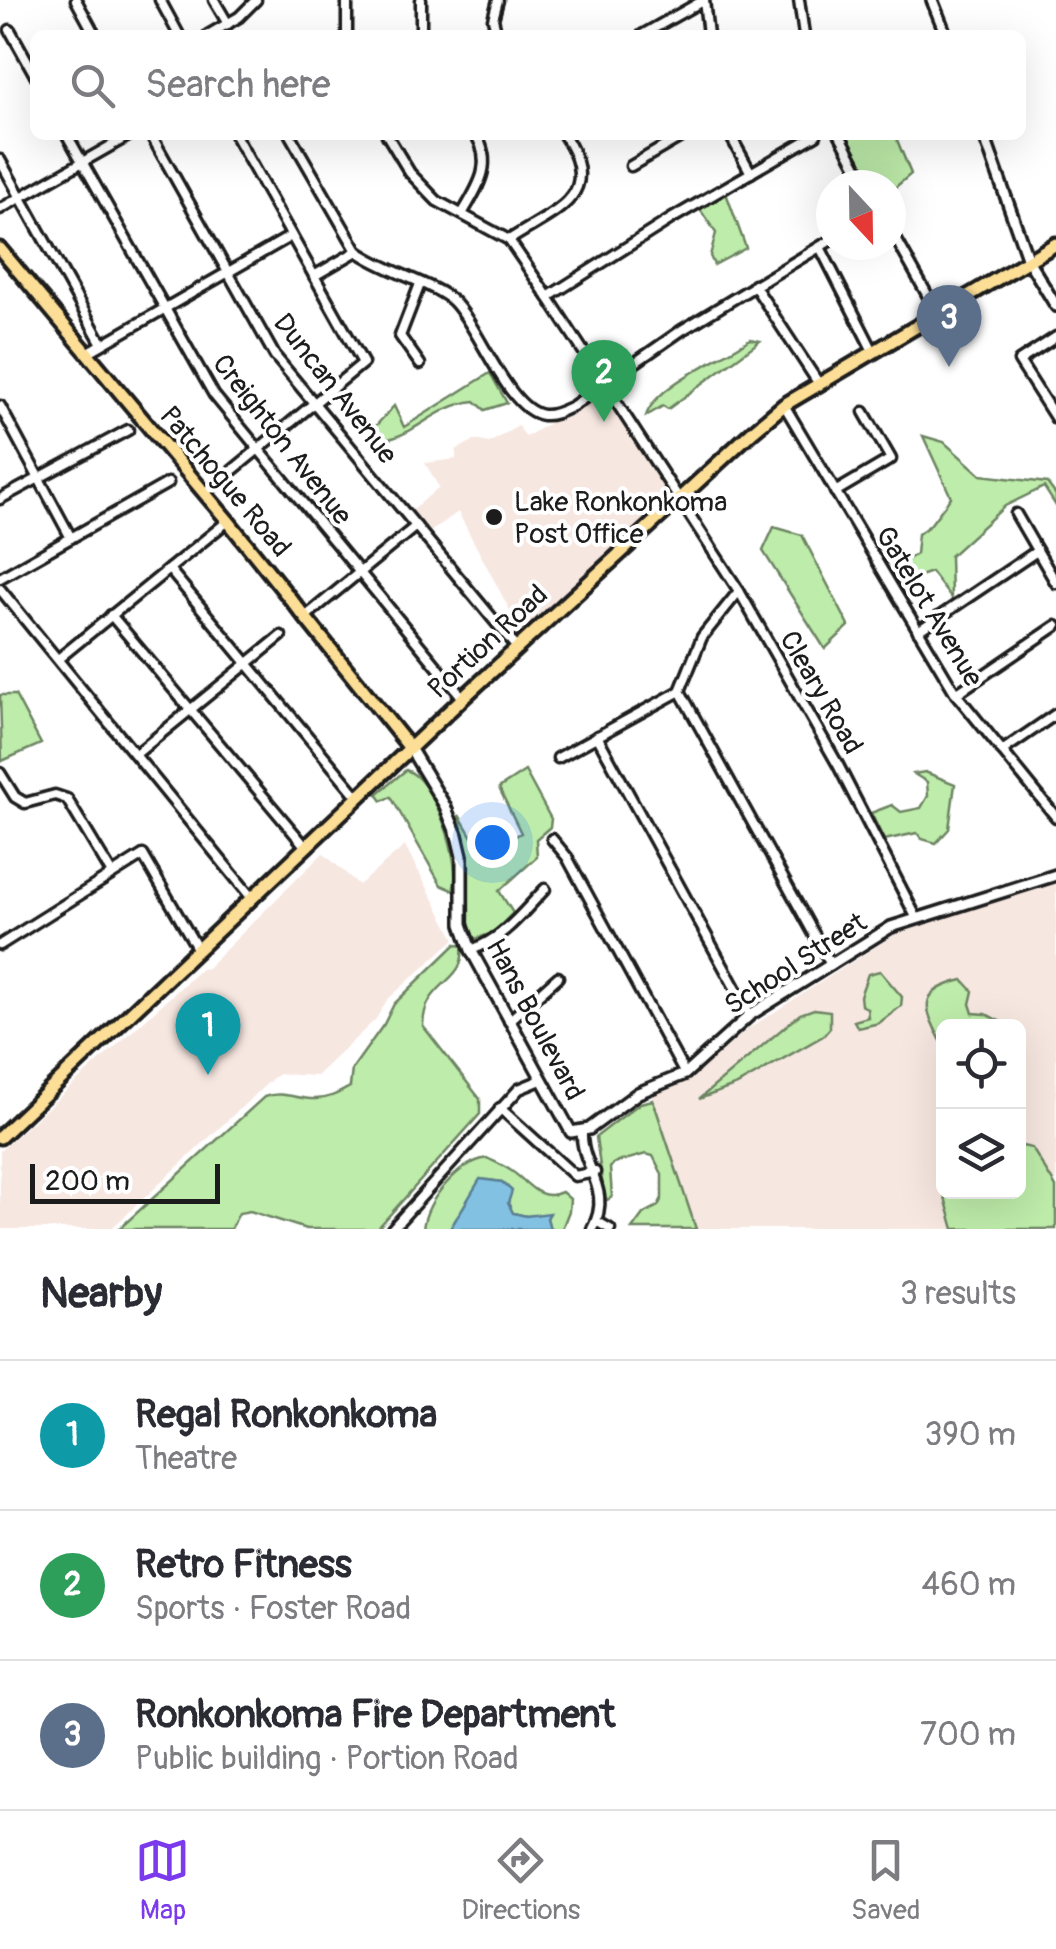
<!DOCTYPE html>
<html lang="en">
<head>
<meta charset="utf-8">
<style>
  :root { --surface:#fff; --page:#f7f7f7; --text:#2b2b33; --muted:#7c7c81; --line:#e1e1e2; --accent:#7c3aed }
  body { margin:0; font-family:Pangolin,sans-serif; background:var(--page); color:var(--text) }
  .controls { position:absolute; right:30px; bottom:30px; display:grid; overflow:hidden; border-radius:15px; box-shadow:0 10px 40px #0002 }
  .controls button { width:90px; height:90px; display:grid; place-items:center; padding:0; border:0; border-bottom:2px solid var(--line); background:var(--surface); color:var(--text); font:50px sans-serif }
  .compass { position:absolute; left:816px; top:170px; width:90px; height:90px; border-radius:50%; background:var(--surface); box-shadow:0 10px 40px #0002; rotate:158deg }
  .scale { position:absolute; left:30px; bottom:25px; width:190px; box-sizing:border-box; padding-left:10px; border:5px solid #1c1c1c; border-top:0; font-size:28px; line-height:35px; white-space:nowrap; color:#1c1c1c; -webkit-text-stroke:8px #fff; paint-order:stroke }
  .you { position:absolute; left:492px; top:842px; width:35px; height:35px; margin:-25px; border:8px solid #fff; border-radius:50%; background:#1a73e8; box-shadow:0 0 0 15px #1a73e833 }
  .badge { display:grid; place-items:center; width:65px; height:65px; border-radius:50%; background:var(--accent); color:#fff; font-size:32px; font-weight:700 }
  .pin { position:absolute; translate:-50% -82px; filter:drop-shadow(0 2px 5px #0008) }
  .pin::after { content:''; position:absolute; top:52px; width:35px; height:30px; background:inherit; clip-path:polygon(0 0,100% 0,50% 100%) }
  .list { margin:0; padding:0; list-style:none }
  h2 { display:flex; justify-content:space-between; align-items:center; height:130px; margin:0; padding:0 40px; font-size:42px }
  h2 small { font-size:32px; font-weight:400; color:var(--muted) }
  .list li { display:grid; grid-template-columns:65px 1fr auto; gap:30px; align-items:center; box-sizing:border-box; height:150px; padding:0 40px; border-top:2px solid var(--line) }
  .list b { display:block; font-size:38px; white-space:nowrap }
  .list p { margin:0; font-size:32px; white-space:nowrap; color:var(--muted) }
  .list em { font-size:32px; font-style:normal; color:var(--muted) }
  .icon { flex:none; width:55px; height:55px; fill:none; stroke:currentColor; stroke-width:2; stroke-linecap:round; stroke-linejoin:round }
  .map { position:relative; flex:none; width:1056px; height:1229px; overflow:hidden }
  .search { position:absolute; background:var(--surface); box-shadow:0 10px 40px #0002; left:30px; right:30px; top:30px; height:110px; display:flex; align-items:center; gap:25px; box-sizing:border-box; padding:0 35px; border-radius:15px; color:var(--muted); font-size:38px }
  .sheet { height:580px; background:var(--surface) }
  nav { display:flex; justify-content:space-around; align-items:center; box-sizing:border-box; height:140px; border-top:2px solid var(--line); background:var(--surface); font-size:28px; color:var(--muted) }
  nav a { display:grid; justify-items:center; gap:5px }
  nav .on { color:var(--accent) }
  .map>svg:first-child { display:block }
</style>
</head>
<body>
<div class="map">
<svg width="1056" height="1229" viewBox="0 0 1056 1229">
  <rect width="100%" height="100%" fill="#fff"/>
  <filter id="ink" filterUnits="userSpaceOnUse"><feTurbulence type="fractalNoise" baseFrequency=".01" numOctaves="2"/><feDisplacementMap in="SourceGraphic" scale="20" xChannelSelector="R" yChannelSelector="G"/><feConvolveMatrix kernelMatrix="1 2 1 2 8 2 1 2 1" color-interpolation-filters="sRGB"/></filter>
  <g filter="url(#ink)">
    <!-- built -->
    <g fill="#f7e7e1" fill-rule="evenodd">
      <polygon points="604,389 672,492 523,635 458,512 426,535 409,513 439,487 425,463 456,459 456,450 475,440 489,443 518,426 526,437"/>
      <polygon points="405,846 455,939 387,1000 376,1019 316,1076 279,1074 274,1077 111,1229 0,1229 0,1151 201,969 207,968 323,853 359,885"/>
      <path d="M 1056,881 L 1056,1229 L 696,1229 L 652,1095 L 693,1076 L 748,1029 L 916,921 ZM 944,1026 L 1018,1026 L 1018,1192 L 944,1192 Z"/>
    </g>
    <!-- green -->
    <g fill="#beecaa" stroke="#6d8463" stroke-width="2.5">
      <polygon points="850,135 895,135 911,174 891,191 891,185 874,185 848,137"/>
      <polygon points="726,193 746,248 714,265 710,256 716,233 699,208"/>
      <path d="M 750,339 L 760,341 L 668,409 L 663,406 L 646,416 C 656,384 722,359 750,339 Z"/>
      <path d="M 490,373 L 507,403 L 485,410 L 475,401 C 436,405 416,435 384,440 L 371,431 L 394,406 L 404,427 Z"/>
      <polygon points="923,436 944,442 981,475 1047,483 1056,495 1056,506 1044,487 1005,506 950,556 951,598 931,572 900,583 892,570 916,554 918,534 930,525 951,497"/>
      <polygon points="774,527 802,535 849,626 825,649 763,551"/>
      <polygon points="0,695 15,695 41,744 2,761"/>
      <path d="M 406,770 C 434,778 463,863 453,890 L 441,885 L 391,797 L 382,801 L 377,794 Z"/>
      <polygon points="525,771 551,819 550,827 536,839 537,857 499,891 513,913 493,933 475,939 469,926 469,863 459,815 485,859 493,855 492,849 521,833 499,788"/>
      <polygon points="925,772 955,784 949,829 936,843 922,839 917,833 884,840 871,813 892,805 901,812 921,808 928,796 927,782 914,774"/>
      <path d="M 456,944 L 462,946 C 467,984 424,980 423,1026 L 480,1099 L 480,1114 L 377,1229 L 306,1229 L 250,1211 L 239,1213 L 231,1229 L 119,1229 L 264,1097 C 282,1090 298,1100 316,1099 C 329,1099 339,1093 350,1087 L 352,1069 L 384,1024 L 394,1004 Z"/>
      <polygon points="880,971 902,997 901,1006 879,1023 858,1028 854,1021 868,1017 867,1008 861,1005 860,996 868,974"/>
      <path d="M 963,980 L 973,991 L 970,1004 L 973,1013 L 986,1014 L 1009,1026 L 944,1026 L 943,1045 C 925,1009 914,992 963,980 Z"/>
      <polygon points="814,1009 830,1011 830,1028 823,1036 737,1085 699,1099 800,1014"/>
      <polygon points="653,1100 696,1229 632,1229 643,1214 658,1206 662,1198 662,1174 653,1156 646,1154 614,1163 610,1168 612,1197 607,1200 604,1195 596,1137 640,1103"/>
      <polygon points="1022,1146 1032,1148 1056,1187 1056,1229 954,1229 944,1194 1018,1192 1019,1148"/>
      <path d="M 487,1158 C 495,1162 503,1165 510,1170 C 528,1181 538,1203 562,1192 L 570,1199 L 569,1211 L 562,1229 L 550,1229 L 547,1218 L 549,1214 L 526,1216 L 513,1213 L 508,1203 L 511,1191 L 502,1182 L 481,1179 L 450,1229 L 423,1229 C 426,1200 458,1163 487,1158 Z"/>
    </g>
    <!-- water -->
    <polygon fill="#83c1e3" stroke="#5a7f93" stroke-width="2.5" points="480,1179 502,1182 512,1191 508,1203 513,1213 526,1216 550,1213 547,1218 550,1229 450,1229"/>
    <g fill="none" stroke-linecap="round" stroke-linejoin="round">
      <!-- minor casing -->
      <g stroke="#1c1c1c" stroke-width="15">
        <g id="minor">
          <polyline points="76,0 95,35"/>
          <polyline points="160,0 179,35"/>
          <polyline points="214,0 228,24"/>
          <polyline points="347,0 347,35"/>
          <polyline points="421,0 421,35"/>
          <polyline points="799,0 804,35"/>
          <polyline points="10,30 35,75"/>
          <polyline points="208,35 239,17 256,0"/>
          <polyline points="497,35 493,19 498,0"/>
          <polyline points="642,35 704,0 708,35"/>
          <polyline points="67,135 214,395 463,698"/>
          <polyline points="151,135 275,356 517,648"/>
          <path d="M 290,135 L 357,251 C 384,271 433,283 453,301 C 479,326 508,411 543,415 C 554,416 564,410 573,406 L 682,330 L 831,240"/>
          <polyline points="387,135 410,173 437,201 509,240 548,297 739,591 838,765 916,917"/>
          <polyline points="730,135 751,173"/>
          <polyline points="840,135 867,185"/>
          <polyline points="0,160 101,342"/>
          <polyline points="631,166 684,135"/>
          <polyline points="0,209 130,135"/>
          <path d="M 462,214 C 478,187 494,165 476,135"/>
          <polyline points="891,230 938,314"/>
          <path d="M 509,240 C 555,210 605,197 564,135"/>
          <polyline points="820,247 874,353"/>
          <polyline points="314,276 357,251"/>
          <polyline points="420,284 400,336 420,364"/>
          <polyline points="754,285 819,384"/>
          <polyline points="548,297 671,219 816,135"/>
          <polyline points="1056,337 1019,361 1056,419"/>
          <polyline points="87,353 291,236"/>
          <polyline points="784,405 956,694 1056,817"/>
          <polyline points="0,406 71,538"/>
          <polyline points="835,492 891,459 864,412"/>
          <polyline points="205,493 363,363 235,135"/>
          <polyline points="0,499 128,430"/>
          <polyline points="1016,514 1056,583"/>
          <polyline points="169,569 358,797"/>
          <polyline points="0,578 168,483"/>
          <polyline points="0,589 251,897"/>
          <polyline points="111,615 305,846"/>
          <polyline points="305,617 416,526"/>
          <polyline points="918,631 1037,551"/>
          <polyline points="58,659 228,521"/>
          <polyline points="680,691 831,965"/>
          <polyline points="956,694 1056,626"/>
          <polyline points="597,736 750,1015"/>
          <polyline points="1002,751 1056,714"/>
          <polyline points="136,754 281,636"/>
          <polyline points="558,758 680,691 702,637 739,591"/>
          <polyline points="0,773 15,797 25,803 55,795 67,799 112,874"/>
          <polyline points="552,839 567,857 685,1074"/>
          <polyline points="0,945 143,855 197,948"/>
          <path d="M 471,950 C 503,939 523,912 545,889"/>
          <polyline points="509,1021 558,977"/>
          <polyline points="500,1108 575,1176 595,1172"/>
          <path d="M 582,1132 C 580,1166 614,1190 592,1229"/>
          <polyline points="596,1221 610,1229"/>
          <polyline points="392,1229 519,1089 541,1080"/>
        </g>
      </g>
      <!-- tertiary casing -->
      <g stroke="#1c1c1c" stroke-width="16">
        <g id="tertiary">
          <polyline points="932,0 946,35"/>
          <polyline points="984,135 1028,260 1056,306"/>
          <polyline points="410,748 445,806 457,835 462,856 462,924 471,950 571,1132 589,1129 638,1093 685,1074 750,1015 891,927 1056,875"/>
        </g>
      </g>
      <!-- primary casing -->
      <g stroke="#1c1c1c" stroke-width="19">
        <g id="primary">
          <polyline points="0,249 228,521 410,748"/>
          <polyline points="0,1137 463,698 753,431 784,405 1056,244"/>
        </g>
      </g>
      <!-- minor -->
      <use href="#minor" stroke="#fff" stroke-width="8"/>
      <!-- tertiary -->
      <use href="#tertiary" stroke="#fff" stroke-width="9"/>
      <!-- primary -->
      <use href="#primary" stroke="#fcde96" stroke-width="11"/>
    </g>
  </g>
  <!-- markers -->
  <circle fill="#1c1c1c" stroke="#fff" stroke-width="4" cx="494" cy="517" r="10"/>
  <g text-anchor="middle" stroke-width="8" stroke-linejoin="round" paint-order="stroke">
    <!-- street labels -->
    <g font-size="28" fill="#1c1c1c" stroke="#fff">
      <text transform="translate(336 388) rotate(52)" y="10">Duncan Avenue</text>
      <text transform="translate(283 439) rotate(52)" y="10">Creighton Avenue</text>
      <text transform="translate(226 481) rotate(50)" y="10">Patchogue Road</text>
      <text transform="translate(930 606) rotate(59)" y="10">Gatelot Avenue</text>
      <text transform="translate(487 641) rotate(-43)" y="10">Portion Road</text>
      <text transform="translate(822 692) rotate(60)" y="10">Cleary Road</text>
      <text transform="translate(795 963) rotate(-33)" y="10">School Street</text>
      <text transform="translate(536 1019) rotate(62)" y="10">Hans Boulevard</text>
    </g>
    <!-- poi labels -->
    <g font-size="28" fill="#1c1c1c" stroke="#fff" text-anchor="start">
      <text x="514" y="511">Lake Ronkonkoma<tspan x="514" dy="32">Post Office</tspan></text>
    </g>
  </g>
</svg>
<div class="controls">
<button><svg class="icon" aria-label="locate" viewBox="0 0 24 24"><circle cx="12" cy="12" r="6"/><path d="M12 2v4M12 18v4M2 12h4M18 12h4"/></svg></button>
<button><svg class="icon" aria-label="layers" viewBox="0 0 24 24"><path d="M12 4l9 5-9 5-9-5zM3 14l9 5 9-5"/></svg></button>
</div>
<svg class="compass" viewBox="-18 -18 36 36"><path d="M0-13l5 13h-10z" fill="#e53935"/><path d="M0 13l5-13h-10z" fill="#7c7c81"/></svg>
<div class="scale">200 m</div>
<div class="you"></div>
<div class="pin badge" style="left:208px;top:1075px;background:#0f9aa8">1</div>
<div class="pin badge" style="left:604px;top:422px;background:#2e9e5b">2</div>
<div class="pin badge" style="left:949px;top:367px;background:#5c6f8a">3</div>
<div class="search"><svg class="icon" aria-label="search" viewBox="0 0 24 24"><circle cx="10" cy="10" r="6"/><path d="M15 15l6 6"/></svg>Search here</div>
</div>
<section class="sheet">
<h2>Nearby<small>3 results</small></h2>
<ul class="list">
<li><span class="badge" style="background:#0f9aa8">1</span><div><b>Regal Ronkonkoma</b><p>Theatre</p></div><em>390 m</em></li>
<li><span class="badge" style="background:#2e9e5b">2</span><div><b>Retro Fitness</b><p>Sports · Foster Road</p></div><em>460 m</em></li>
<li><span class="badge" style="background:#5c6f8a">3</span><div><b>Ronkonkoma Fire Department</b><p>Public building · Portion Road</p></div><em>700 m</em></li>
</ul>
</section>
<nav>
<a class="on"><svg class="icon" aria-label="map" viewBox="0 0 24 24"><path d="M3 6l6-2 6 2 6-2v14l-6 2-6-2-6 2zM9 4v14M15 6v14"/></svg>Map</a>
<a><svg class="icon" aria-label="directions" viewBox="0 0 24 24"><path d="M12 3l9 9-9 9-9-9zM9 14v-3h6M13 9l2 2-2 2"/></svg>Directions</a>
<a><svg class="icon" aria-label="saved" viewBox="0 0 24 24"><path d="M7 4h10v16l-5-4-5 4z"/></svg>Saved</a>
</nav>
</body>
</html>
